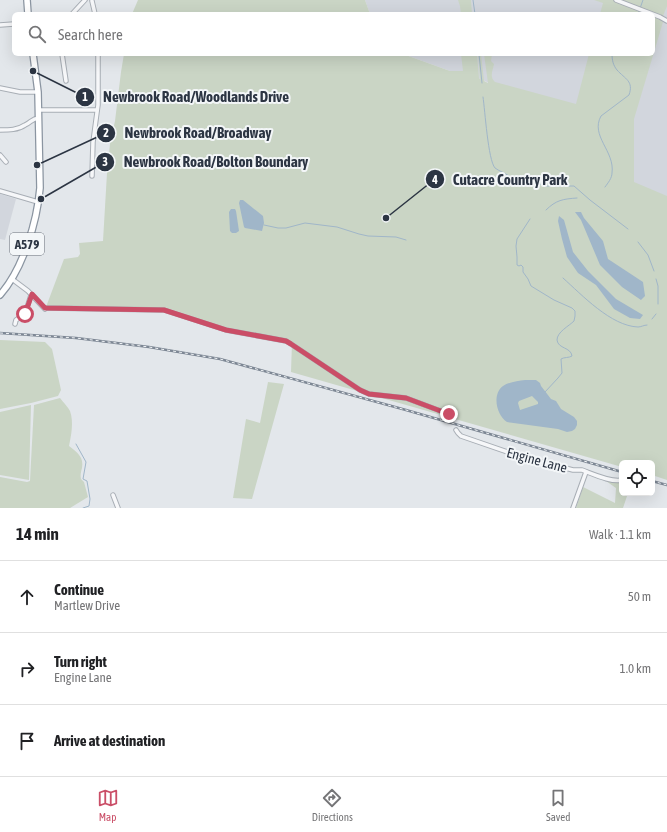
<!DOCTYPE html>
<html lang="en">
<head>
<meta charset="utf-8">
<style>
  :root { --surface:#fff; --page:#f6f6f6; --text:#202124; --muted:#757577; --line:#e0e0e0; --accent:#ca4e67 }
  body { margin:0; font-family:"Asap Condensed",sans-serif; background:var(--page); color:var(--text) }
  .controls { position:absolute; right:12px; bottom:12px; display:grid; overflow:hidden; border-radius:6px; box-shadow:0 4px 16px #0002 }
  .controls button { width:36px; height:36px; display:grid; place-items:center; padding:0; border:0; border-bottom:1px solid var(--line); background:var(--surface); color:var(--text); font:20px sans-serif }
  .stop { position:absolute; width:12px; height:12px; margin:-9px; border:3px solid #ca4e67; border-radius:50%; background:#fff }
  .stop.end { background:#ca4e67; border-color:#fff; box-shadow:0 1px 4px #0008 }
  .list { margin:0; padding:0; list-style:none }
  h2 { display:flex; justify-content:space-between; align-items:center; height:52px; margin:0; padding:0 16px; font-size:17px }
  h2 small { font-size:13px; font-weight:400; color:var(--muted) }
  .list li { display:grid; grid-template-columns:26px 1fr auto; gap:12px; align-items:center; box-sizing:border-box; height:72px; padding:0 16px; border-top:1px solid var(--line) }
  .list b { display:block; font-size:15px; white-space:nowrap }
  .list p { margin:0; font-size:13px; white-space:nowrap; color:var(--muted) }
  .list em { font-size:13px; font-style:normal; color:var(--muted) }
  .icon { flex:none; width:22px; height:22px; fill:none; stroke:currentColor; stroke-width:2; stroke-linecap:round; stroke-linejoin:round }
  .map { position:relative; flex:none; width:667px; height:508px; overflow:hidden }
  .search { position:absolute; background:var(--surface); box-shadow:0 4px 16px #0002; left:12px; right:12px; top:12px; height:44px; display:flex; align-items:center; gap:10px; box-sizing:border-box; padding:0 14px; border-radius:6px; color:var(--muted); font-size:15px }
  .sheet { height:268px; background:var(--surface) }
  nav { display:flex; justify-content:space-around; align-items:center; box-sizing:border-box; height:56px; border-top:1px solid var(--line); background:var(--surface); font-size:11px; color:var(--muted) }
  nav a { display:grid; justify-items:center; gap:2px }
  nav .on { color:var(--accent) }
  .map>svg:first-child { display:block }
</style>
</head>
<body>
<div class="map">
<svg width="667" height="508" viewBox="0 0 667 508">
  <rect width="100%" height="100%" fill="#e3e7eb"/>
  <!-- built -->
  <g fill="#d2d6dd">
    <polygon points="365,0 606,0 602,14 370,14"/>
    <polygon points="667,3 667,197 629,183 623,125 653,54 653,45"/>
    <polygon points="403,54 592,54 576,114 489,83 464,71 450,71"/>
    <polygon points="0,194 16,199 5,240 0,239"/>
  </g>
  <!-- green -->
  <g fill="#cad5c5">
    <polygon points="138,0 365,0 370,14 132,14"/>
    <polygon points="458,0 471,0 472,14 461,14 460,6"/>
    <path d="M 594,0 L 667,0 L 667,6 L 661,21 L 663,22 L 634,119 L 634,182 L 667,196 L 667,480 L 652,475 L 652,463 L 622,463 L 622,467 L 291,372 L 292,342 L 287,340 L 221,326 L 170,309 L 46,307 L 64,259 L 78,257 L 80,254 L 79,243 L 103,241 L 107,173 L 110,144 L 115,121 L 121,72 L 124,54 L 403,54 L 450,71 L 463,71 L 461,54 L 477,54 L 479,78 L 480,79 L 478,54 L 481,54 L 484,81 L 488,83 L 484,54 L 492,54 L 491,61 L 494,64 C 493,70 489,77 495,82 L 576,104 L 589,54 L 653,54 L 653,14 L 600,14 L 603,3 Z"/>
    <polygon points="0,340 45,342 52,349 61,390 58,396 31,403 0,409"/>
    <polygon points="268,382 284,384 252,499 233,498 246,419 260,423"/>
    <path d="M 60,398 C 63,402 68,407 70,411 C 74,422 71,436 69,446 C 77,452 84,457 82,468 C 81,472 80,475 81,479 L 84,482 L 88,497 L 70,508 L 0,508 L 0,477 L 27,482 L 30,481 L 34,405 Z"/>
    <polygon points="31,405 29,480 0,475 0,412"/>
    <polygon points="606,481 622,483 622,493 628,493 623,508 576,508 583,487 615,503 616,488"/>
  </g>
  <!-- water -->
  <g fill="#a0b6c9" fill-rule="evenodd">
    <polygon points="240,200 243,200 263,216 264,223 262,231 245,228 244,227 239,203"/>
    <polygon points="231,209 235,209 236,211 239,231 236,233 232,233 230,231 229,212"/>
    <polygon points="575,212 581,212 584,218 603,241 608,259 643,282 645,296 641,300 622,287 600,265 581,220"/>
    <polygon points="559,216 564,220 573,252 588,271 616,299 643,315 640,319 630,318 614,309 596,285 578,273 567,257 562,239 558,221"/>
    <path d="M 525,380 L 536,380 L 540,383 L 541,386 L 551,399 L 556,401 L 561,409 L 574,417 L 577,421 L 577,425 L 575,429 L 572,431 L 567,432 L 558,429 L 507,422 C 496,415 492,394 503,386 C 509,382 518,381 525,380 ZM 532,396 L 538,402 L 538,404 L 520,410 L 518,403 L 519,401 Z"/>
  </g>
  <g fill="none" stroke-linecap="round" stroke-linejoin="round">
    <!-- stream -->
    <g stroke="#a0b6c9" stroke-width="1">
      <polyline points="473,0 475,14"/>
      <polyline points="638,14 643,0"/>
      <polyline points="479,54 482,83"/>
      <path d="M 483,97 C 485,110 488,160 495,168 C 499,171 505,173 509,176 C 515,179 524,179 530,177 L 543,186 L 574,186 L 590,200 L 628,229"/>
      <path d="M 605,187 C 608,183 612,178 612,173 C 615,151 590,136 601,116 L 629,95 C 634,81 625,79 617,70 C 613,65 612,60 612,54"/>
      <path d="M 546,210 C 556,200 563,199 577,198"/>
      <path d="M 530,219 L 517,239 L 516,246 L 517,257 L 517,265 L 519,266 L 521,265 L 523,267 L 523,272 L 528,279 L 531,286 L 554,300 L 572,308 L 575,311 L 575,316 L 574,321 C 569,326 557,332 557,340 C 558,349 571,347 572,356 C 569,358 564,357 561,359 L 562,373 L 558,378 L 545,392"/>
      <polyline points="264,225 278,228 286,228 305,223 337,227 359,234 368,236 396,237 406,240"/>
      <polyline points="638,242 648,255 654,271"/>
      <path d="M 563,278 C 582,295 611,326 638,327 C 641,327 644,325 647,325"/>
      <polyline points="656,279 658,286 658,304"/>
      <polyline points="652,319 656,314"/>
      <polyline points="76,444 86,462 83,479 87,481 90,499 89,506 83,508"/>
    </g>
    <!-- minor casing -->
    <g stroke="#a8aeb5" stroke-width="5.5">
      <g id="minor">
        <polyline points="616,0 660,17 667,21"/>
        <polyline points="92,1 95,14"/>
        <polyline points="72,14 85,0"/>
        <polyline points="0,25 14,24"/>
        <polyline points="62,54 66,81"/>
        <polyline points="0,88 20,92 38,92"/>
        <polyline points="39,110 97,110"/>
        <path d="M 0,130 C 9,130 18,130 25,125 C 32,122 31,119 39,118"/>
        <polyline points="0,155 6,162"/>
        <polyline points="92,176 93,142 98,105 98,54"/>
        <polyline points="0,191 38,202"/>
        <polyline points="12,279 28,291 45,309"/>
        <polyline points="45,308 164,310 226,330 286,341 291,344 360,390 369,394 406,398 446,413 452,418"/>
        <polyline points="15,324 16,320 25,314 31,295"/>
        <path d="M 456,430 L 458,433 L 461,436 L 522,457 L 573,470 C 576,470 579,470 582,470 C 593,474 612,483 622,480"/>
        <polyline points="113,495 118,508"/>
        <polyline points="573,508 586,472"/>
      </g>
    </g>
    <!-- highway casing -->
    <g stroke="#8b95a1" stroke-width="8">
      <g id="highway">
        <polyline points="27,0 28,14"/>
        <path d="M 0,295 C 23,269 37,222 40,188 L 38,92 L 33,54"/>
      </g>
    </g>
    <!-- minor -->
    <use href="#minor" stroke="#f6f7f9" stroke-width="3.5"/>
    <!-- highway -->
    <use href="#highway" stroke="#fff" stroke-width="5.5"/>
    <!-- rail casing -->
    <g stroke="#7d8794" stroke-width="2.5">
      <g id="rail">
        <polyline points="0,333 76,338 149,347 220,359 406,410 622,472"/>
        <polyline points="652,481 667,485"/>
      </g>
    </g>
    <!-- rail -->
    <use href="#rail" stroke="#f3f6f8" stroke-width="1" stroke-dasharray="3" stroke-linecap="butt"/>
  </g>
  <g fill="none" stroke-linecap="round" stroke-linejoin="round">
    <!-- route -->
    <polyline stroke="#ca4e67" stroke-width="5" points="25,314 32,294 45,308 164,310 226,330 286,341 291,344 360,390 369,394 406,398 446,413 449,414"/>
  </g>
  <g text-anchor="middle" stroke-width="4" stroke-linejoin="round" paint-order="stroke">
    <!-- shield labels -->
    <rect fill="#f3f6f8" stroke="#686f79" stroke-width="1" x="10" y="233" width="34" height="22" rx="3"/>
    <g font-size="13" font-weight="bold" fill="#2c3543">
      <text x="27" y="249">A579</text>
    </g>
    <!-- street labels -->
    <g font-size="14" fill="#2c3543" stroke="#f3f6f8">
      <text transform="translate(537 460) rotate(15)" y="5">Engine Lane</text>
    </g>
  </g>
  <!-- callouts -->
  <path fill="none" stroke="#2c3543" stroke-width="1.5" d="M33 71L85 97M37 165L106 133M41 199L105 162M386 218L435 179"/>
  <g fill="#2c3543" stroke="#f3f6f8" stroke-width="1.5">
    <circle cx="33" cy="71" r="4"/>
    <circle cx="37" cy="165" r="4"/>
    <circle cx="41" cy="199" r="4"/>
    <circle cx="386" cy="218" r="4"/>
    <circle cx="85" cy="97" r="10"/>
    <circle cx="106" cy="133" r="10"/>
    <circle cx="105" cy="162" r="10"/>
    <circle cx="435" cy="179" r="10"/>
  </g>
  <g font-size="12" text-anchor="middle" font-weight="bold" fill="#fff">
    <text x="85" y="101">1</text>
    <text x="106" y="137">2</text>
    <text x="105" y="166">3</text>
    <text x="435" y="184">4</text>
  </g>
  <g font-size="15" text-anchor="middle" font-weight="bold" fill="#2c3543" stroke="#f3f6f8" stroke-width="4" stroke-linejoin="round" paint-order="stroke">
    <text x="196" y="102">Newbrook Road/Woodlands Drive</text>
    <text x="198" y="138">Newbrook Road/Broadway</text>
    <text x="216" y="167">Newbrook Road/Bolton Boundary</text>
    <text x="510" y="185">Cutacre Country Park</text>
  </g>
</svg>
<div class="controls">
<button><svg class="icon" aria-label="locate" viewBox="0 0 24 24"><circle cx="12" cy="12" r="6"/><path d="M12 2v4M12 18v4M2 12h4M18 12h4"/></svg></button>
</div>
<div class="stop" style="left:25px;top:314px"></div>
<div class="stop end" style="left:449px;top:414px"></div>
<div class="search"><svg class="icon" aria-label="search" viewBox="0 0 24 24"><circle cx="10" cy="10" r="6"/><path d="M15 15l6 6"/></svg>Search here</div>
</div>
<section class="sheet">
<h2>14 min<small>Walk · 1.1 km</small></h2>
<ul class="list">
<li><svg class="icon" aria-label="ahead" viewBox="0 0 24 24"><path d="M12 20V5M6 11l6-6 6 6"/></svg><div><b>Continue</b><p>Martlew Drive</p></div><em>50 m</em></li>
<li><svg class="icon" aria-label="right" viewBox="0 0 24 24"><path d="M7 20v-9h11M14 6l5 5-5 5"/></svg><div><b>Turn right</b><p>Engine Lane</p></div><em>1.0 km</em></li>
<li><svg class="icon" aria-label="arrive" viewBox="0 0 24 24"><path d="M6 21V4h12l-3 4 3 4H6"/></svg><div><b>Arrive at destination</b></div></li>
</ul>
</section>
<nav>
<a class="on"><svg class="icon" aria-label="map" viewBox="0 0 24 24"><path d="M3 6l6-2 6 2 6-2v14l-6 2-6-2-6 2zM9 4v14M15 6v14"/></svg>Map</a>
<a><svg class="icon" aria-label="directions" viewBox="0 0 24 24"><path d="M12 3l9 9-9 9-9-9zM9 14v-3h6M13 9l2 2-2 2"/></svg>Directions</a>
<a><svg class="icon" aria-label="saved" viewBox="0 0 24 24"><path d="M7 4h10v16l-5-4-5 4z"/></svg>Saved</a>
</nav>
</body>
</html>
